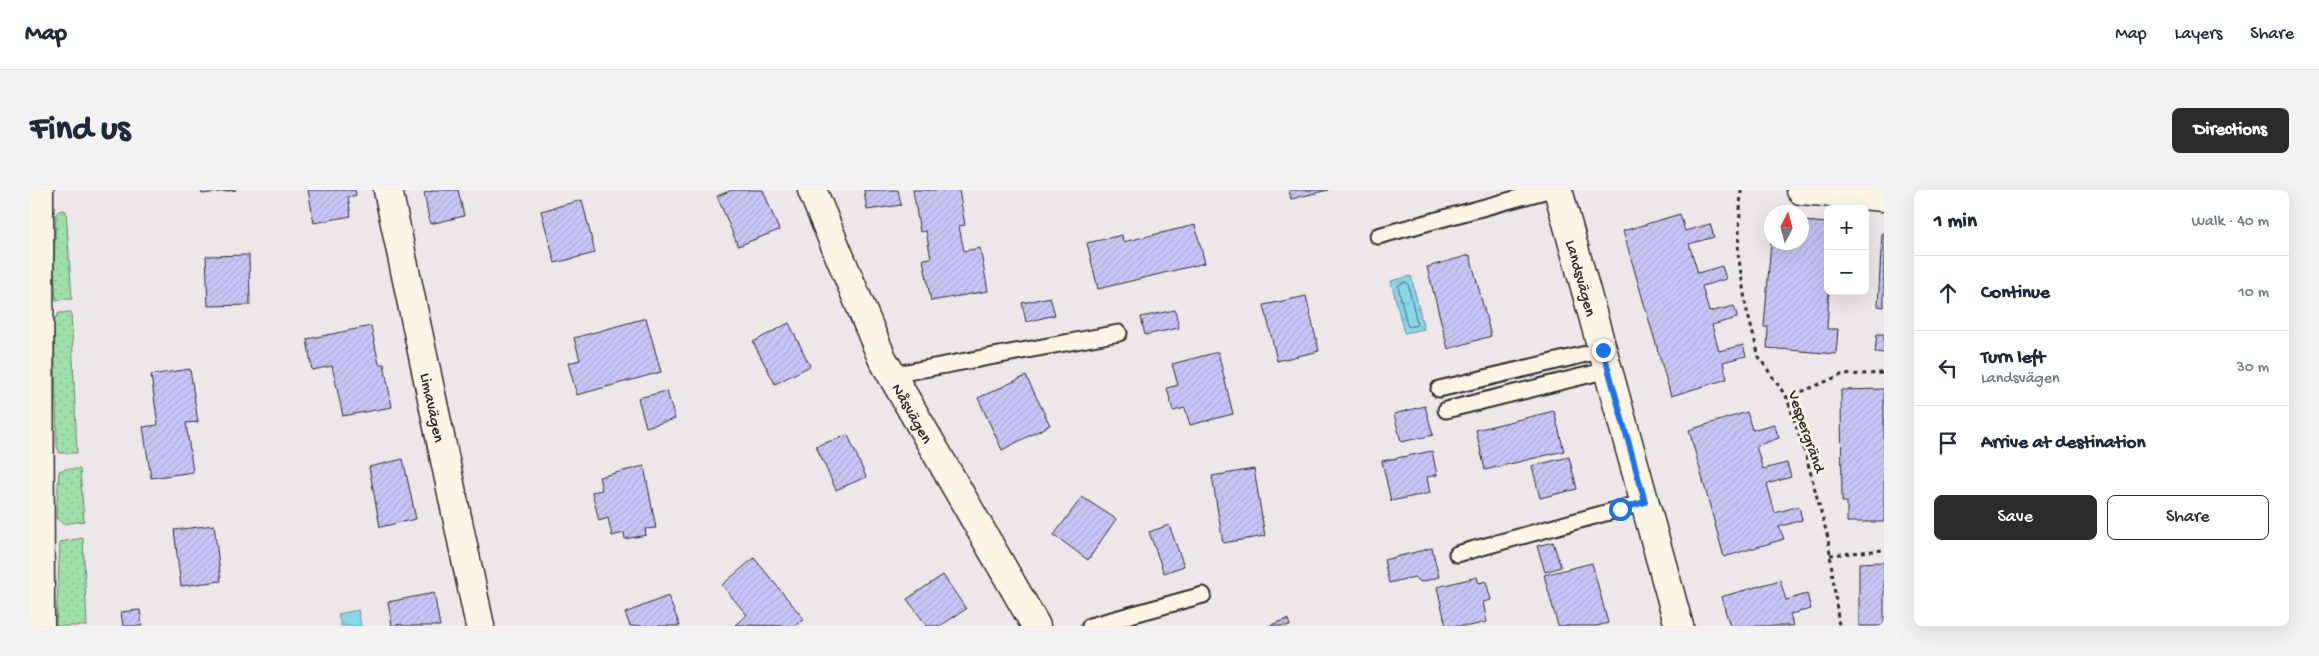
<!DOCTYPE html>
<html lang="en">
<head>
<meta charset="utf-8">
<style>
  :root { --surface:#fff; --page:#f2f2f3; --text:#1f2937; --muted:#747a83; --line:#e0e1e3; --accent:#2b2b2b }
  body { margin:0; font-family:"Gochi Hand",sans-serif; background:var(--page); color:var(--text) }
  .controls { position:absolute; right:15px; top:15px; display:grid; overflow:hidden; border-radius:8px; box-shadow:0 5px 20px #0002 }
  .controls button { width:45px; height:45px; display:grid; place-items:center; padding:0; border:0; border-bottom:1px solid var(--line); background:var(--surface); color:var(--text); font:25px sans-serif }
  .compass { position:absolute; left:1734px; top:15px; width:45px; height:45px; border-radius:50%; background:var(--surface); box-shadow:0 5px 20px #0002; rotate:6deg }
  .stop { position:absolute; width:15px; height:15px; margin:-11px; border:4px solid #1a73e8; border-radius:50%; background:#fff }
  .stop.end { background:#1a73e8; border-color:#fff; box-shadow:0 1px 5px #0008 }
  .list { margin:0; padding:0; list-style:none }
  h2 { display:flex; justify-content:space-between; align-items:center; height:65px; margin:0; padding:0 20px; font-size:21px }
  h2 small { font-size:16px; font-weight:400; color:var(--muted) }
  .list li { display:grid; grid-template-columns:32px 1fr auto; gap:15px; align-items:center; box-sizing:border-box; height:75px; padding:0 20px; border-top:1px solid var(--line) }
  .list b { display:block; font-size:19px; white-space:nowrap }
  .list p { margin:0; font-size:16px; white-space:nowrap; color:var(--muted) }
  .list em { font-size:16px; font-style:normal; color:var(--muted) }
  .actions { display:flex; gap:10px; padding:15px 20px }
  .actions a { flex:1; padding:11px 0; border:1px solid var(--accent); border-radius:8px; text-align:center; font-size:18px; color:var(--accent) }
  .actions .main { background:var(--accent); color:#fff }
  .icon { flex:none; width:28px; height:28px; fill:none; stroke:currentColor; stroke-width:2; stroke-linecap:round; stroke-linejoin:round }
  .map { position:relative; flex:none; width:1854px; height:436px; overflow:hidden; border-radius:8px }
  header { display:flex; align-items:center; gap:30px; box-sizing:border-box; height:70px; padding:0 25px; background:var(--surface); border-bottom:1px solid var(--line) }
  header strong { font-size:24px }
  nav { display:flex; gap:28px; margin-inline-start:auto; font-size:18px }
  .intro { display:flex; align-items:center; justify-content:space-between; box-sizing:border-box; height:120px; padding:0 30px }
  h1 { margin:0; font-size:35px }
  .button { padding:12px 22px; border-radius:8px; background:var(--accent); color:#fff; font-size:18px; font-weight:700 }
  main { display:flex; gap:30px; padding:0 30px }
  aside { flex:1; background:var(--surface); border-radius:8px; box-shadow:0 5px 20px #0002 }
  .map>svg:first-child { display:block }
</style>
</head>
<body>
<header>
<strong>Map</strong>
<nav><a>Map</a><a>Layers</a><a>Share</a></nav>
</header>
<div class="intro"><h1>Find us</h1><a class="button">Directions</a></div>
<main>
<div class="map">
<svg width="1854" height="436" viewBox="0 0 1854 436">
  <defs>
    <pattern id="green-dots" width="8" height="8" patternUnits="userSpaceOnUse" patternTransform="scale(1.25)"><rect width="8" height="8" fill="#9fdfa8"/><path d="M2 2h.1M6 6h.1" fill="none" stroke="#89c091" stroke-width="1.8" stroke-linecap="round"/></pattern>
    <pattern id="water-ripples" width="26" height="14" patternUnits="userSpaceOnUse" patternTransform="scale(1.25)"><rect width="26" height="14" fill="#8ad7e9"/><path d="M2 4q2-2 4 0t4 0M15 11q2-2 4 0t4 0" fill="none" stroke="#77b9c8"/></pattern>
    <pattern id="building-hatch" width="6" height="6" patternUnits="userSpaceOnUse" patternTransform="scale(1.25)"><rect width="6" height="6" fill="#c9c5f7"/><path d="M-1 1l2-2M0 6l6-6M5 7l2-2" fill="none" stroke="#ada9d4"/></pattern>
  </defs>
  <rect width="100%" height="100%" fill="#ede7ea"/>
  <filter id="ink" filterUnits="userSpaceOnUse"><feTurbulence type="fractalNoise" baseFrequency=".02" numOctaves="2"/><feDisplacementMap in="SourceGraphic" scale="10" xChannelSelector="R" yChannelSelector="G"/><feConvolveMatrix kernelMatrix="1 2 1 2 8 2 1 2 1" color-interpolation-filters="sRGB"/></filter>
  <g filter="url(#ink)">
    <!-- green -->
    <g fill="url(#green-dots)" stroke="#65856a">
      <polygon points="30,20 36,21 42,109 26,110 24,81 26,24"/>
      <polygon points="41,122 47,263 30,263 27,257 24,130 29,123"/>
      <polygon points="35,279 50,279 54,331 33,334 26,328 29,281"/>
      <polygon points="53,348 57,436 26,436 30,352"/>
    </g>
    <!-- water -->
    <g fill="url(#water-ripples)" stroke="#64929d">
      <polygon points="1381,86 1394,139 1374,143 1361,91"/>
      <polygon points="328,420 331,436 311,436 308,424"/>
    </g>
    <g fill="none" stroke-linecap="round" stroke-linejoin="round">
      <!-- shore -->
      <polygon stroke="#517077" stroke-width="1" points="1376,92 1378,94 1387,133 1386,135 1380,137 1377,135 1368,96"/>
    </g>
    <!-- building -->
    <g fill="url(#building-hatch)" stroke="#2b2b2b">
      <polygon points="171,0 206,0 172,4"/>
      <polygon points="278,0 325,0 326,5 318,7 321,26 284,33"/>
      <polygon points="407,0 428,0 434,26 400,34 394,3"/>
      <polygon points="702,0 733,0 749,40 708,56 687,6"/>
      <polygon points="834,0 868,0 871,15 837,20"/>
      <polygon points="883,0 929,0 935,35 929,36 934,61 950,58 958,101 901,111 893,69 901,68 896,41 890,42"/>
      <polygon points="1259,0 1298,0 1261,9"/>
      <polygon points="552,10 565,63 525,73 511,21"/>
      <polygon points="1650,24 1655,41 1680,34 1684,47 1659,54 1668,83 1692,76 1696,89 1672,96 1679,122 1704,116 1707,125 1707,128 1682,135 1689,161 1713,155 1716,166 1693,172 1697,189 1641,206 1593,41"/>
      <polygon points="1772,31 1798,33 1798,101 1799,101 1797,139 1808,139 1806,164 1737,158 1738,137 1734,137 1742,40 1742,52 1772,52"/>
      <polygon points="1165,35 1175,73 1068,99 1057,53 1092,45 1093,52"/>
      <polygon points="1852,43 1854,43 1854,117 1848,116"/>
      <polygon points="219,65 220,115 178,116 176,66"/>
      <polygon points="1440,65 1461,146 1418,159 1397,77"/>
      <polygon points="1276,106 1289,161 1247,171 1234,115"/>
      <polygon points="1020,107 1025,125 996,132 992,113"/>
      <polygon points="1145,120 1149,138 1115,145 1111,127"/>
      <polygon points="616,128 631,182 547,205 538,173 550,170 544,148"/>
      <polygon points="759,133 780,176 745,194 723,152"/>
      <polygon points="341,136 349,174 354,174 362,217 313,226 302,176 282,180 277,149"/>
      <polygon points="1847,144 1854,144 1854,163 1845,162"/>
      <polygon points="1188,162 1203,224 1160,235 1155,218 1143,221 1137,198 1148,195 1142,174"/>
      <polygon points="160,179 168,232 156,233 163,282 121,288 113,237 128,235 121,185"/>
      <polygon points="996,186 1020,235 972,260 948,208"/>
      <polygon points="1854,199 1854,332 1817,332 1817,312 1812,312 1811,200"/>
      <polygon points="637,201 645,229 616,237 608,208"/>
      <polygon points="1395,216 1403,245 1371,252 1364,224"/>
      <polygon points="1524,221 1534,261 1455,280 1446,240"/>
      <polygon points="1717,222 1722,240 1744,234 1749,248 1726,256 1733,279 1757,273 1761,287 1737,294 1745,323 1769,316 1772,330 1749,337 1754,349 1694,367 1659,240"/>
      <polygon points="818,245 836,287 806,300 786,256"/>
      <polygon points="1402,261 1407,285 1397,287 1400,303 1361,311 1352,271"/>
      <polygon points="1539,267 1547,299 1510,308 1502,276"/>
      <polygon points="373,269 386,329 350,337 339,277"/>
      <polygon points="614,276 626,338 615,339 616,345 595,349 594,343 582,346 578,328 569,331 562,302 572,300 569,287"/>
      <polygon points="1224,279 1235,346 1193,353 1182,286"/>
      <polygon points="1052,307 1086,329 1058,370 1024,345"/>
      <polygon points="184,335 191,391 151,396 144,340"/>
      <polygon points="1139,335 1154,376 1134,383 1119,342"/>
      <polygon points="1523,352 1531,377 1515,382 1507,356"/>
      <polygon points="1402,358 1409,387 1391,392 1384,387 1359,393 1354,370"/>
      <polygon points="724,368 774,429 765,436 705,435 717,425 692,395"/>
      <polygon points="1854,372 1854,436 1829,436 1829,373"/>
      <polygon points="1562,373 1578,433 1567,436 1528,436 1514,385"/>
      <polygon points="913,385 936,419 910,436 897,436 877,409"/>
      <polygon points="1447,387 1449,393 1456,391 1461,410 1453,412 1457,432 1439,436 1416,436 1407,397"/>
      <polygon points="1750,390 1756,410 1777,404 1781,419 1760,424 1763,436 1700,436 1691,407"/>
      <polygon points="404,403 410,436 372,436 372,434 362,436 358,412"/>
      <polygon points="638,406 650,436 600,436 595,423"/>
      <polygon points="110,420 112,436 93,436 91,422"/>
      <polygon points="1258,429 1260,436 1238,436"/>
    </g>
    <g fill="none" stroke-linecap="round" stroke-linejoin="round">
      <!-- service casing -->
      <g stroke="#2b2b2b" stroke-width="19">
        <g id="service">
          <polyline points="1348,46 1518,0"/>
          <polyline points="861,185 1089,143"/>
          <polyline points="1409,199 1573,160"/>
          <polyline points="1416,220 1578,180"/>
          <polyline points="1427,364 1615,312"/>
          <polyline points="1060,436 1173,405"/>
        </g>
      </g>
      <!-- minor casing -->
      <g stroke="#2b2b2b" stroke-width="31">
        <g id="minor">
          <polyline points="9,0 10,436"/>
          <path id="s1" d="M 358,0 L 450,436"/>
          <path id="s2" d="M 782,0 L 852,168 L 1006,436"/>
          <path id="s3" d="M 1528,0 L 1649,436"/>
          <polyline points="1771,0 1854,7"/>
        </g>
      </g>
      <!-- path -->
      <g stroke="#2b2b2b" stroke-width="3" stroke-dasharray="4 4" stroke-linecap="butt">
        <polyline points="1711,0 1708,63 1716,117 1729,167 1757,208 1776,266 1798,348 1809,436"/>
        <polyline points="1757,208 1811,185 1854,183"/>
        <polyline points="1800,365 1854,360"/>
      </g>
      <!-- service -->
      <use href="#service" stroke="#fcf5e5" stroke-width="15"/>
      <!-- minor -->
      <use href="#minor" stroke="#fcf5e5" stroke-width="28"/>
    </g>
  </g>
  <g fill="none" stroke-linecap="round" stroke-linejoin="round" filter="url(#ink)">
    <!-- route -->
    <polyline stroke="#1a73e8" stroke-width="6" points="1573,160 1615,312 1590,319"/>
  </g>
  <g text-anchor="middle" stroke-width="5" stroke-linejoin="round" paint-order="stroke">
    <!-- street labels -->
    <g font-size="16" fill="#2b2b2b" stroke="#fcf5e5">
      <text dy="6" stroke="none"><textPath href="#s3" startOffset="91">Landsvägen</textPath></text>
      <text dy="6" stroke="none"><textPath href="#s1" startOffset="222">Limavägen</textPath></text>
      <text dy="6" stroke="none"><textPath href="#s2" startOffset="245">Nåsvägen</textPath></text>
      <text transform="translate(1778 241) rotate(71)" y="6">Vespergränd</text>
    </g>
  </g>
</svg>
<div class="controls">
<button>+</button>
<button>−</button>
</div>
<svg class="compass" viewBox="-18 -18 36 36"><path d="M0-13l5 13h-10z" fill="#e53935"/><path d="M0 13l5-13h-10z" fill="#747a83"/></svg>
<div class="stop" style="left:1590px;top:319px"></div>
<div class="stop end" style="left:1573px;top:160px"></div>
</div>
<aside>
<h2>1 min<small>Walk · 40 m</small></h2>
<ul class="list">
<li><svg class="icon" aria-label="ahead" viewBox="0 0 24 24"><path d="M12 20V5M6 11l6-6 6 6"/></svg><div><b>Continue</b></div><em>10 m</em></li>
<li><svg class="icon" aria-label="left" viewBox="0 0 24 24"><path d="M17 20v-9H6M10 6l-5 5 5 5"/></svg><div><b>Turn left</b><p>Landsvägen</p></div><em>30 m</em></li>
<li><svg class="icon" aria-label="arrive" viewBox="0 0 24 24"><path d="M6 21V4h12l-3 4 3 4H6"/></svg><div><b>Arrive at destination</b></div></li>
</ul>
<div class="actions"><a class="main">Save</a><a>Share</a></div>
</aside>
</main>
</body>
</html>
